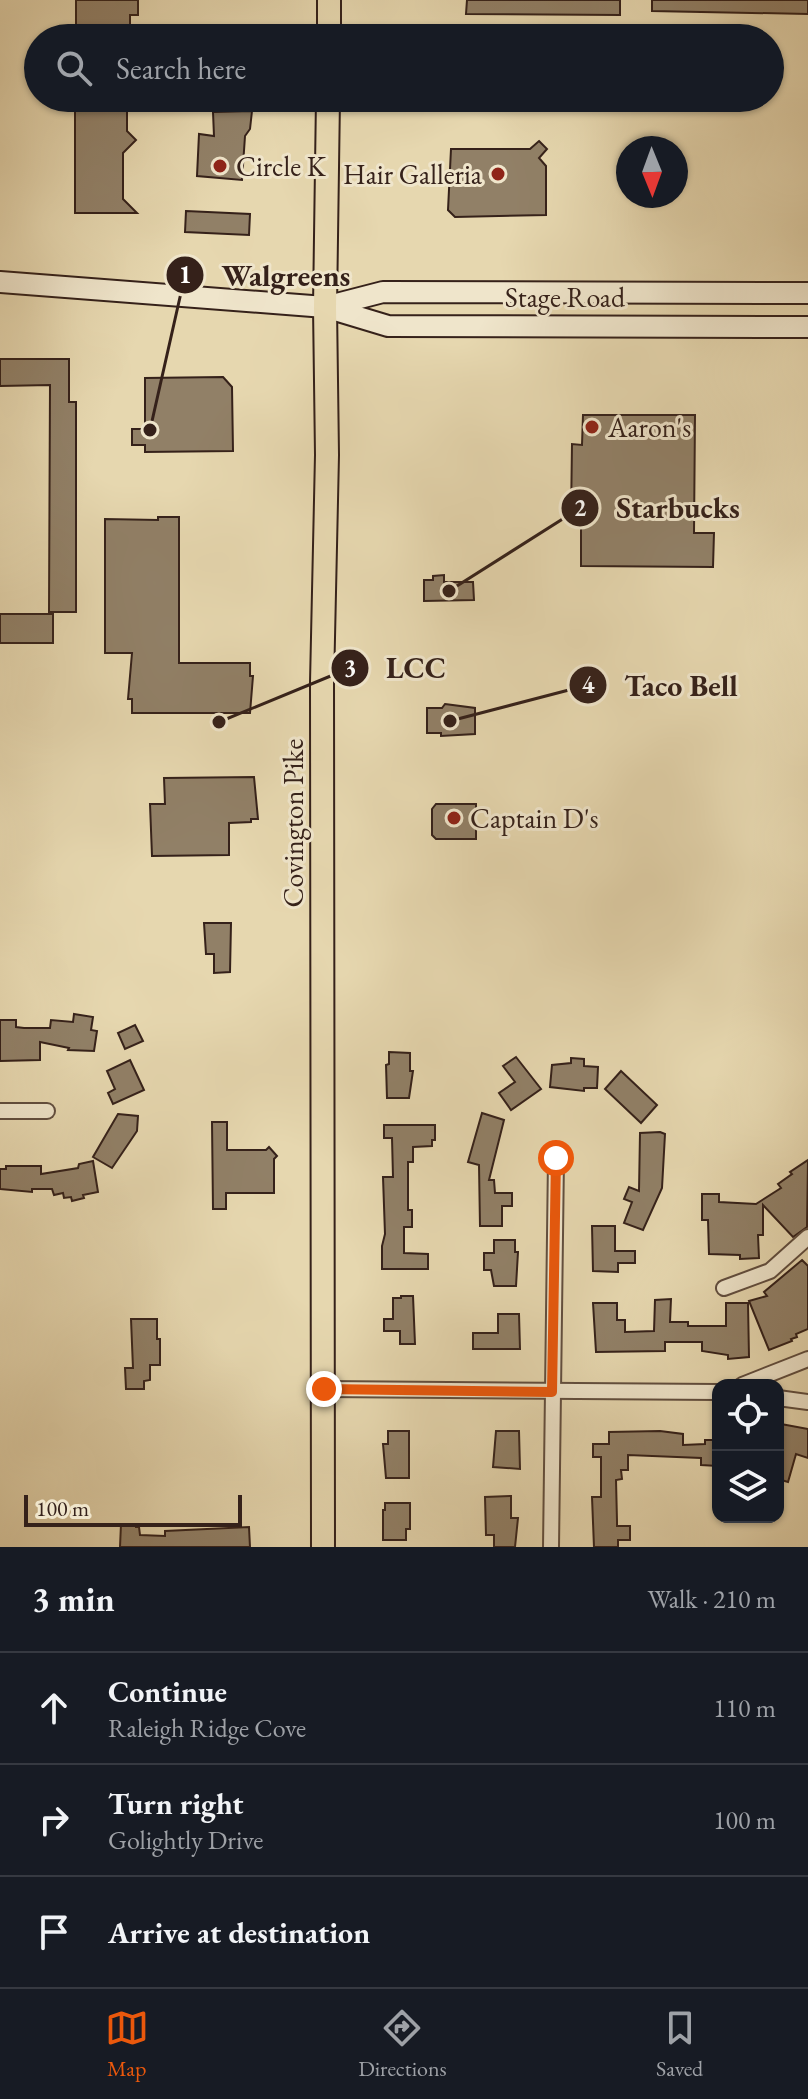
<!DOCTYPE html>
<html lang="en">
<head>
<meta charset="utf-8">
<style>
  :root { --surface:#171b24; --page:#20242c; --text:#f1f3f6; --muted:#9ea1a6; --line:#363941; --accent:#ea580c }
  body { margin:0; font-family:"EB Garamond",serif; background:var(--page); color:var(--text) }
  .controls { position:absolute; right:24px; bottom:24px; display:grid; overflow:hidden; border-radius:16px; box-shadow:0 2px 6px #0004 }
  .controls button { width:72px; height:72px; display:grid; place-items:center; padding:0; border:0; border-bottom:2px solid var(--line); background:var(--surface); color:var(--text); font:40px sans-serif }
  .compass { position:absolute; left:616px; top:136px; width:72px; height:72px; border-radius:50%; background:var(--surface); box-shadow:0 2px 6px #0004; rotate:179deg }
  .scale { position:absolute; left:24px; bottom:20px; width:218px; box-sizing:border-box; padding-left:8px; border:4px solid #35211a; border-top:0; font-size:22px; line-height:28px; white-space:nowrap; color:#35211a; -webkit-text-stroke:6px #efe5cb; paint-order:stroke }
  .stop { position:absolute; width:24px; height:24px; margin:-18px; border:6px solid #ea580c; border-radius:50%; background:#fff }
  .stop.end { background:#ea580c; border-color:#fff; box-shadow:0 2px 8px #0008 }
  .list { margin:0; padding:0; list-style:none }
  h2 { display:flex; justify-content:space-between; align-items:center; height:104px; margin:0; padding:0 32px; font-size:34px }
  h2 small { font-size:26px; font-weight:400; color:var(--muted) }
  .list li { display:grid; grid-template-columns:52px 1fr auto; gap:24px; align-items:center; box-sizing:border-box; height:112px; padding:0 32px; border-top:2px solid var(--line) }
  .list b { display:block; font-size:30px; white-space:nowrap }
  .list p { margin:0; font-size:26px; white-space:nowrap; color:var(--muted) }
  .list em { font-size:26px; font-style:normal; color:var(--muted) }
  .icon { flex:none; width:44px; height:44px; fill:none; stroke:currentColor; stroke-width:2; stroke-linecap:round; stroke-linejoin:round }
  .map { position:relative; flex:none; width:808px; height:1547px; overflow:hidden }
  .search { position:absolute; background:var(--surface); box-shadow:0 2px 6px #0004; left:24px; right:24px; top:24px; height:88px; display:flex; align-items:center; gap:20px; box-sizing:border-box; padding:0 28px; border-radius:44px; color:var(--muted); font-size:30px }
  .sheet { height:440px; background:var(--surface) }
  nav { display:flex; justify-content:space-around; align-items:center; box-sizing:border-box; height:112px; border-top:2px solid var(--line); background:var(--surface); font-size:22px; color:var(--muted) }
  nav a { display:grid; justify-items:center; gap:4px }
  nav .on { color:var(--accent) }
  .map>svg:first-child { display:block }
</style>
</head>
<body>
<div class="map">
<svg width="808" height="1547" viewBox="0 0 808 1547">
  <rect width="100%" height="100%" fill="#e6d7af"/>
  <filter id="stains"><feTurbulence type="fractalNoise" baseFrequency=".0025" numOctaves="4"/><feColorMatrix values="0 0 0 0 .2 0 0 0 0 .09 0 0 0 0 .02 0 0 0 .5 -.17"/></filter>
  <radialGradient id="worn" r=".72"><stop offset=".6" stop-color="#630" stop-opacity="0"/><stop offset="1" stop-color="#630" stop-opacity=".3"/></radialGradient>
  <!-- building -->
  <g fill="#918067" stroke="#35211a" stroke-width="2">
    <polygon points="76,0 138,0 138,15 130,15 130,38 76,38"/>
    <polygon points="467,0 620,0 620,15 466,14"/>
    <polygon points="652,0 808,0 808,14 652,11"/>
    <polygon points="75,98 127,98 127,131 136,140 123,153 123,199 137,213 75,213"/>
    <polygon points="252,111 250,129 245,136 242,180 197,176 199,134 214,136 213,112"/>
    <polygon points="539,141 547,149 539,158 546,166 546,215 455,217 448,210 451,149 530,149"/>
    <polygon points="186,211 250,214 249,235 185,232"/>
    <polygon points="0,359 69,359 69,402 76,402 76,612 49,612 50,385 0,386"/>
    <polygon points="223,377 232,387 233,451 145,452 145,445 132,445 132,429 145,429 145,378"/>
    <polygon points="583,415 695,415 694,533 714,533 713,567 581,566 581,517 571,517 572,444 582,445"/>
    <polygon points="158,517 179,517 179,663 250,663 250,676 253,676 250,713 132,713 132,699 128,699 132,653 105,653 105,519 158,520"/>
    <polygon points="444,575 444,582 473,582 474,600 424,601 424,580 433,580 433,576"/>
    <rect x="0" y="614" width="53" height="29"/>
    <polygon points="445,704 475,708 475,734 441,736 441,733 427,733 427,708 442,708"/>
    <polygon points="254,777 258,819 251,819 251,822 229,823 229,855 152,856 150,804 165,804 164,778"/>
    <polygon points="436,804 476,804 476,839 436,839 432,835 432,809"/>
    <polygon points="204,923 231,923 230,972 214,973 214,954 206,954"/>
    <polygon points="74,1014 93,1017 91,1030 97,1031 94,1051 68,1050 69,1048 40,1042 40,1060 0,1061 0,1020 16,1020 16,1027 24,1028 50,1028 51,1020 73,1022"/>
    <polygon points="135,1025 143,1041 125,1049 118,1033"/>
    <polygon points="389,1052 410,1053 410,1071 413,1071 409,1098 387,1098 386,1065 389,1064"/>
    <polygon points="516,1057 541,1089 511,1110 499,1093 515,1082 503,1066"/>
    <polygon points="571,1058 584,1059 584,1066 598,1067 597,1088 584,1088 584,1091 550,1087 552,1065 571,1063"/>
    <polygon points="130,1060 144,1090 113,1104 108,1093 115,1089 107,1071"/>
    <polygon points="621,1071 657,1105 641,1123 605,1089"/>
    <polygon points="482,1113 504,1120 489,1180 494,1180 495,1193 512,1193 512,1206 502,1206 502,1226 480,1226 479,1165 468,1162"/>
    <polygon points="118,1114 138,1116 137,1131 112,1168 93,1157"/>
    <polygon points="212,1122 227,1122 227,1150 266,1150 269,1147 277,1156 274,1159 274,1193 226,1193 226,1209 213,1209"/>
    <polygon points="384,1125 435,1125 435,1140 432,1140 432,1146 413,1147 413,1162 408,1162 408,1210 412,1210 412,1227 404,1227 404,1253 428,1254 428,1269 382,1269 382,1246 385,1234 383,1177 393,1177 392,1138 384,1138"/>
    <polygon points="660,1132 665,1134 662,1188 643,1230 624,1223 632,1202 624,1199 629,1187 639,1191 640,1133"/>
    <polygon points="808,1160 807,1227 793,1237 763,1205 763,1235 758,1235 759,1258 740,1259 740,1255 709,1254 708,1220 702,1220 702,1194 719,1194 719,1202 756,1204 781,1188 778,1184 792,1174 790,1172"/>
    <polygon points="93,1161 98,1192 83,1195 84,1198 72,1201 71,1197 64,1198 63,1193 54,1195 52,1189 32,1189 32,1192 0,1189 0,1169 6,1169 6,1166 41,1166 41,1174 78,1168 79,1164"/>
    <polygon points="592,1226 615,1226 615,1251 635,1251 635,1263 618,1263 618,1272 593,1271"/>
    <polygon points="494,1240 515,1240 515,1252 518,1252 516,1286 494,1286 491,1270 484,1270 484,1253 494,1253"/>
    <polygon points="802,1260 808,1266 808,1329 796,1334 797,1337 791,1339 792,1341 769,1350 749,1301 767,1296 764,1292"/>
    <polygon points="401,1296 413,1296 415,1344 400,1344 400,1331 384,1331 384,1319 393,1319 393,1298 401,1298"/>
    <polygon points="671,1299 670,1322 688,1322 688,1326 726,1326 726,1303 748,1303 749,1357 728,1359 728,1355 702,1351 702,1342 665,1342 665,1351 596,1352 593,1303 617,1303 617,1320 625,1320 625,1332 654,1331 655,1300"/>
    <polygon points="498,1314 519,1314 520,1349 473,1349 473,1333 498,1333"/>
    <polygon points="131,1319 157,1319 157,1339 160,1339 160,1365 150,1365 150,1380 144,1381 144,1389 126,1389 125,1368 133,1368"/>
    <polygon points="781,1424 808,1429 808,1458 796,1454 788,1482 778,1479 778,1434"/>
    <polygon points="388,1431 409,1431 409,1478 386,1478 383,1444 388,1444"/>
    <polygon points="496,1431 519,1431 520,1469 493,1467"/>
    <polygon points="660,1431 683,1434 683,1445 705,1444 705,1440 718,1440 718,1466 701,1465 701,1458 628,1455 628,1470 621,1470 622,1479 616,1480 617,1521 617,1526 630,1526 630,1540 618,1540 618,1547 594,1547 592,1497 601,1497 601,1457 593,1457 593,1444 609,1444 609,1432"/>
    <polygon points="511,1496 511,1518 518,1518 515,1547 494,1547 494,1535 486,1535 485,1497"/>
    <polygon points="385,1503 410,1503 410,1529 406,1529 406,1540 383,1540 383,1510 385,1510"/>
    <polygon points="121,1524 136,1524 136,1527 139,1527 140,1535 165,1536 165,1531 249,1527 250,1547 120,1547"/>
  </g>
  <g fill="none" stroke-linecap="round" stroke-linejoin="round">
    <!-- street casing -->
    <g stroke="#614e3f" stroke-width="18">
      <g id="street">
        <polyline points="0,1111 47,1111"/>
        <polyline points="724,1288 770,1271 808,1237"/>
        <polyline points="742,1385 808,1359"/>
        <polyline points="324,1389 718,1392"/>
        <polyline points="778,1398 808,1402"/>
        <polyline points="551,1547 556,1158"/>
      </g>
    </g>
    <!-- secondary casing -->
    <g stroke="#35211a" stroke-width="24">
      <g id="secondary">
        <polyline points="0,282 325,307 388,326 808,327"/>
        <polyline points="325,307 383,292 808,293"/>
      </g>
    </g>
    <!-- primary casing -->
    <g stroke="#35211a" stroke-width="26">
      <g id="primary">
        <polyline points="329,38 329,0"/>
        <polyline points="323,1547 322,683 327,455 325,307 328,98"/>
      </g>
    </g>
    <!-- street -->
    <use href="#street" stroke="#efe5cb" stroke-width="14"/>
    <!-- secondary -->
    <use href="#secondary" stroke="#efe5cb" stroke-width="20"/>
    <!-- primary -->
    <use href="#primary" stroke="#e6d7af" stroke-width="22"/>
  </g>
  <g fill="none" stroke-linecap="round" stroke-linejoin="round">
    <!-- route -->
    <polyline stroke="#ea580c" stroke-width="10" points="324,1389 552,1392 556,1158"/>
  </g>
  <!-- markers -->
  <g fill="#8f2418" stroke="#efe5cb" stroke-width="3">
    <circle cx="220" cy="166" r="8"/>
    <circle cx="498" cy="174" r="8"/>
    <circle cx="592" cy="427" r="8"/>
    <circle cx="454" cy="818" r="8"/>
  </g>
  <g text-anchor="middle" stroke-width="6" stroke-linejoin="round" paint-order="stroke">
    <!-- poi labels -->
    <g font-size="28" fill="#35211a" stroke="#efe5cb" text-anchor="start">
      <text x="236" y="176">Circle K</text>
      <text x="482" y="184" text-anchor="end">Hair Galleria</text>
      <text x="608" y="437">Aaron's</text>
      <text x="470" y="828">Captain D's</text>
    </g>
    <!-- street labels -->
    <g font-size="28" fill="#35211a" stroke="#efe5cb">
      <text x="565" y="307">Stage Road</text>
      <text transform="translate(293 823) rotate(-90)" y="10">Covington Pike</text>
    </g>
  </g>
  <!-- callouts -->
  <path fill="none" stroke="#35211a" stroke-width="3" d="M150 430L185 275M449 591L580 508M219 722L350 668M450 721L588 685"/>
  <g fill="#35211a" stroke="#efe5cb" stroke-width="3">
    <circle cx="150" cy="430" r="8"/>
    <circle cx="449" cy="591" r="8"/>
    <circle cx="219" cy="722" r="8"/>
    <circle cx="450" cy="721" r="8"/>
    <circle cx="185" cy="275" r="20"/>
    <circle cx="580" cy="508" r="20"/>
    <circle cx="350" cy="668" r="20"/>
    <circle cx="588" cy="685" r="20"/>
  </g>
  <g font-size="24" text-anchor="middle" font-weight="bold" fill="#fff">
    <text x="185" y="283">1</text>
    <text x="580" y="516">2</text>
    <text x="350" y="676">3</text>
    <text x="588" y="693">4</text>
  </g>
  <g font-size="30" text-anchor="middle" font-weight="bold" fill="#35211a" stroke="#efe5cb" stroke-width="6" stroke-linejoin="round" paint-order="stroke">
    <text x="286" y="286">Walgreens</text>
    <text x="678" y="518">Starbucks</text>
    <text x="416" y="678">LCC</text>
    <text x="681" y="696">Taco Bell</text>
  </g>
  <rect width="100%" height="100%" filter="url(#stains)"/>
  <rect width="100%" height="100%" fill="url(#worn)"/>
</svg>
<div class="controls">
<button><svg class="icon" aria-label="locate" viewBox="0 0 24 24"><circle cx="12" cy="12" r="6"/><path d="M12 2v4M12 18v4M2 12h4M18 12h4"/></svg></button>
<button><svg class="icon" aria-label="layers" viewBox="0 0 24 24"><path d="M12 4l9 5-9 5-9-5zM3 14l9 5 9-5"/></svg></button>
</div>
<svg class="compass" viewBox="-18 -18 36 36"><path d="M0-13l5 13h-10z" fill="#e53935"/><path d="M0 13l5-13h-10z" fill="#9ea1a6"/></svg>
<div class="scale">100 m</div>
<div class="stop" style="left:556px;top:1158px"></div>
<div class="stop end" style="left:324px;top:1389px"></div>
<div class="search"><svg class="icon" aria-label="search" viewBox="0 0 24 24"><circle cx="10" cy="10" r="6"/><path d="M15 15l6 6"/></svg>Search here</div>
</div>
<section class="sheet">
<h2>3 min<small>Walk · 210 m</small></h2>
<ul class="list">
<li><svg class="icon" aria-label="ahead" viewBox="0 0 24 24"><path d="M12 20V5M6 11l6-6 6 6"/></svg><div><b>Continue</b><p>Raleigh Ridge Cove</p></div><em>110 m</em></li>
<li><svg class="icon" aria-label="right" viewBox="0 0 24 24"><path d="M7 20v-9h11M14 6l5 5-5 5"/></svg><div><b>Turn right</b><p>Golightly Drive</p></div><em>100 m</em></li>
<li><svg class="icon" aria-label="arrive" viewBox="0 0 24 24"><path d="M6 21V4h12l-3 4 3 4H6"/></svg><div><b>Arrive at destination</b></div></li>
</ul>
</section>
<nav>
<a class="on"><svg class="icon" aria-label="map" viewBox="0 0 24 24"><path d="M3 6l6-2 6 2 6-2v14l-6 2-6-2-6 2zM9 4v14M15 6v14"/></svg>Map</a>
<a><svg class="icon" aria-label="directions" viewBox="0 0 24 24"><path d="M12 3l9 9-9 9-9-9zM9 14v-3h6M13 9l2 2-2 2"/></svg>Directions</a>
<a><svg class="icon" aria-label="saved" viewBox="0 0 24 24"><path d="M7 4h10v16l-5-4-5 4z"/></svg>Saved</a>
</nav>
</body>
</html>
